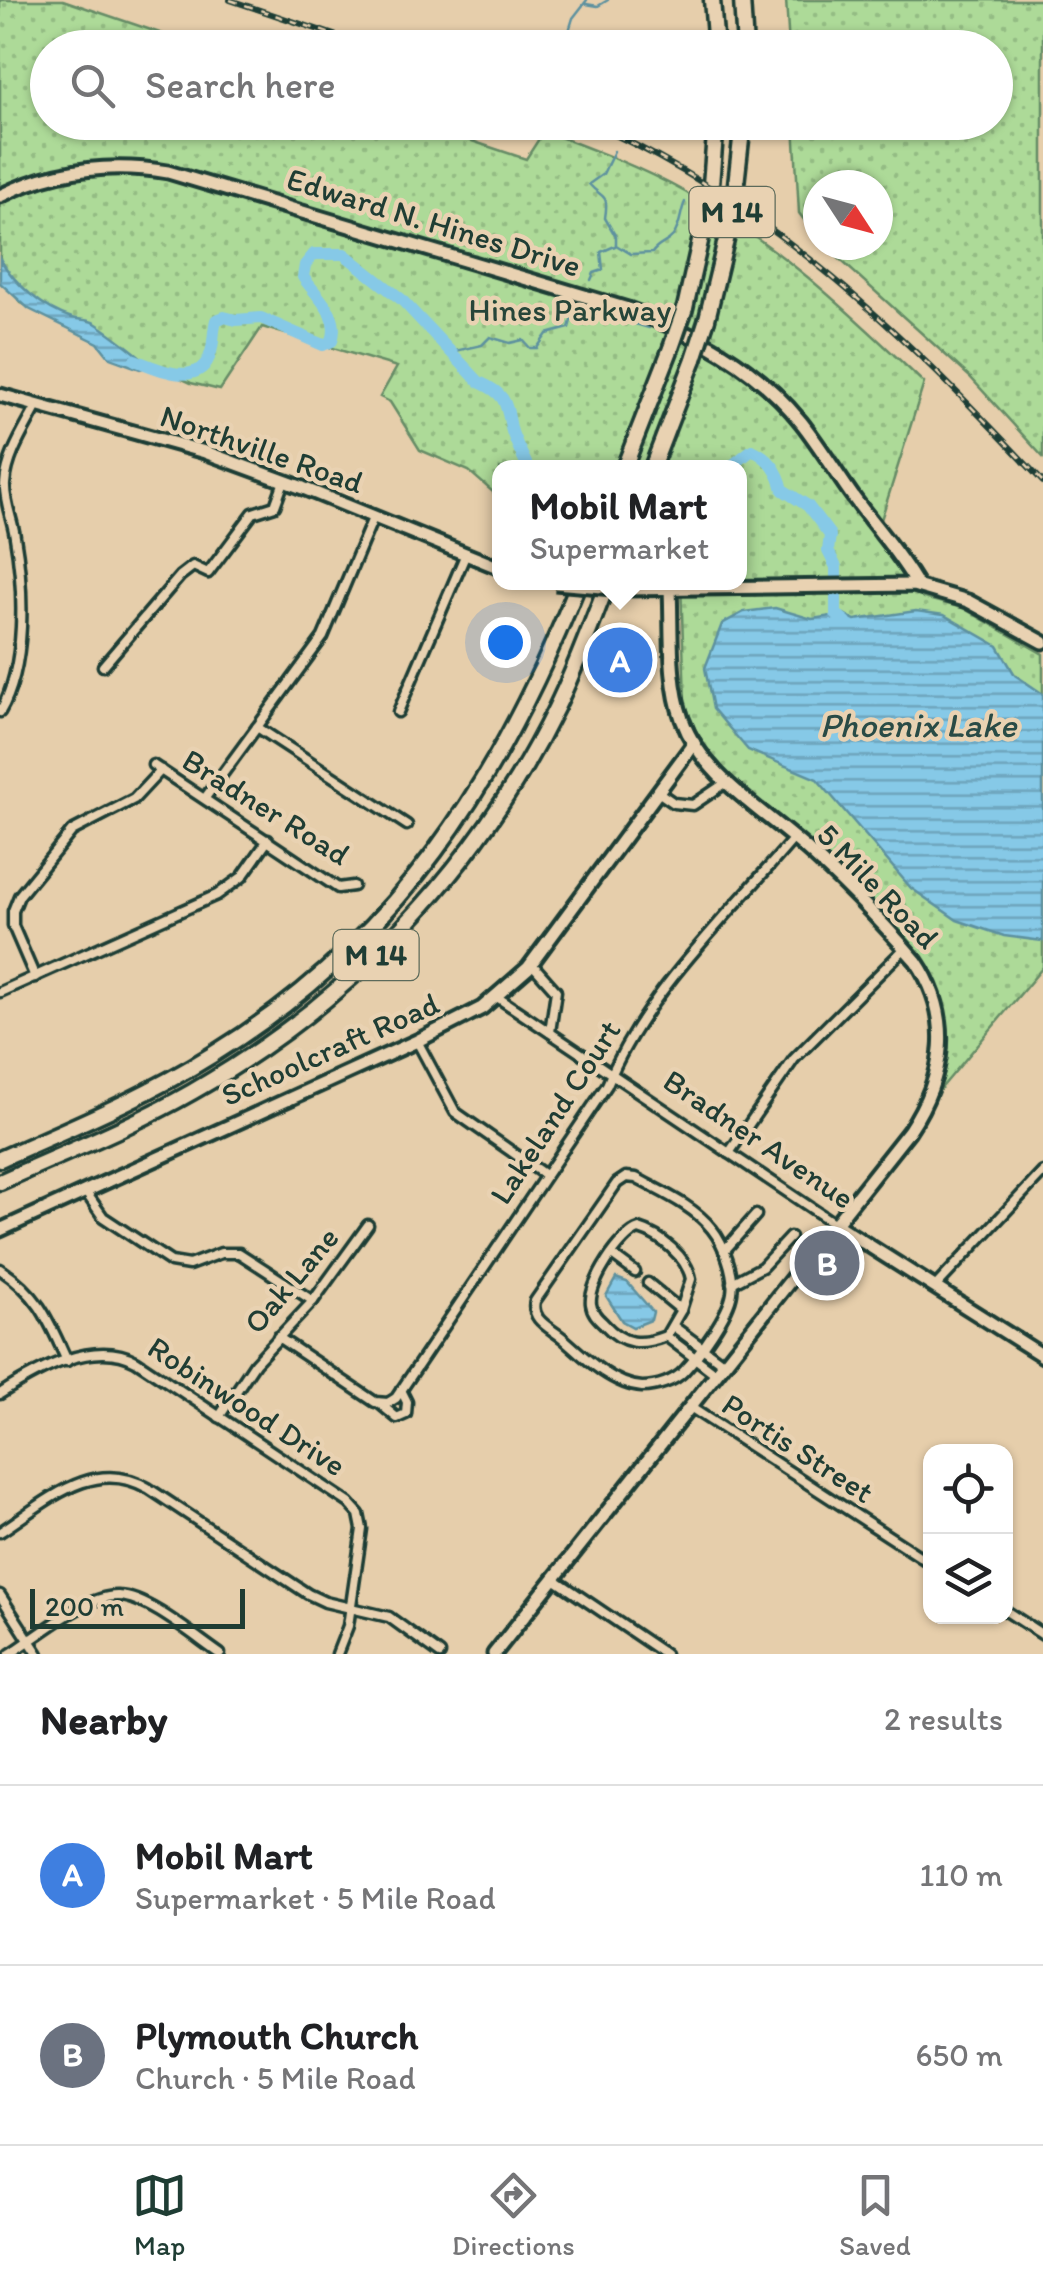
<!DOCTYPE html>
<html lang="en">
<head>
<meta charset="utf-8">
<style>
  :root { --surface:#fff; --page:#f2f2f2; --text:#202124; --muted:#757577; --line:#e0e0e0; --accent:#1f3d34 }
  body { margin:0; font-family:Itim,sans-serif; background:var(--page); color:var(--text) }
  .controls { position:absolute; right:30px; bottom:30px; display:grid; overflow:hidden; border-radius:20px; box-shadow:0 2px 8px #0004 }
  .controls button { width:90px; height:90px; display:grid; place-items:center; padding:0; border:0; border-bottom:2px solid var(--line); background:var(--surface); color:var(--text); font:50px sans-serif }
  .compass { position:absolute; left:803px; top:170px; width:90px; height:90px; border-radius:50%; background:var(--surface); box-shadow:0 2px 8px #0004; rotate:126deg }
  .scale { position:absolute; left:30px; bottom:25px; width:215px; box-sizing:border-box; padding-left:10px; border:5px solid #1f3d34; border-top:0; font-size:28px; line-height:35px; white-space:nowrap; color:#1f3d34; -webkit-text-stroke:8px #e9d2b2; paint-order:stroke }
  .you { position:absolute; left:505px; top:642px; width:35px; height:35px; margin:-25px; border:8px solid #fff; border-radius:50%; background:#1a73e8; box-shadow:0 0 0 15px #1a73e833 }
  .badge { display:grid; place-items:center; width:65px; height:65px; border-radius:50%; background:var(--accent); color:#fff; font-size:32px; font-weight:700 }
  .pin { position:absolute; translate:-50% -50%; border:5px solid #fff; box-shadow:0 2px 10px #0006 }
  .popup { position:absolute; left:492px; top:460px; width:255px; height:130px; box-sizing:border-box; display:grid; place-content:center; border-radius:20px; background:var(--surface); filter:drop-shadow(0 2px 8px #0005); font-size:32px; white-space:nowrap; color:var(--muted) }
  .popup b { font-size:38px; color:var(--text) }
  .popup::after { content:''; position:absolute; left:50%; top:100%; margin-left:-20px; border:20px solid transparent; border-top-color:var(--surface) }
  .list { margin:0; padding:0; list-style:none }
  h2 { display:flex; justify-content:space-between; align-items:center; height:130px; margin:0; padding:0 40px; font-size:42px }
  h2 small { font-size:32px; font-weight:400; color:var(--muted) }
  .list li { display:grid; grid-template-columns:65px 1fr auto; gap:30px; align-items:center; box-sizing:border-box; height:180px; padding:0 40px; border-top:2px solid var(--line) }
  .list b { display:block; font-size:38px; white-space:nowrap }
  .list p { margin:0; font-size:32px; white-space:nowrap; color:var(--muted) }
  .list em { font-size:32px; font-style:normal; color:var(--muted) }
  .icon { flex:none; width:55px; height:55px; fill:none; stroke:currentColor; stroke-width:2; stroke-linecap:round; stroke-linejoin:round }
  .map { position:relative; flex:none; width:1043px; height:1654px; overflow:hidden }
  .search { position:absolute; background:var(--surface); box-shadow:0 2px 8px #0004; left:30px; right:30px; top:30px; height:110px; display:flex; align-items:center; gap:25px; box-sizing:border-box; padding:0 35px; border-radius:55px; color:var(--muted); font-size:38px }
  .sheet { height:490px; background:var(--surface) }
  nav { display:flex; justify-content:space-around; align-items:center; box-sizing:border-box; height:140px; border-top:2px solid var(--line); background:var(--surface); font-size:28px; color:var(--muted) }
  nav a { display:grid; justify-items:center; gap:5px }
  nav .on { color:var(--accent) }
  .map>svg:first-child { display:block }
</style>
</head>
<body>
<div class="map">
<svg width="1043" height="1654" viewBox="0 0 1043 1654">
  <defs>
    <pattern id="grass-dots" width="8" height="8" patternUnits="userSpaceOnUse" patternTransform="scale(2.5)"><rect width="8" height="8" fill="#adda98"/><path d="M2 2h.1M6 6h.1" fill="none" stroke="#94bc84" stroke-width="1.8" stroke-linecap="round"/></pattern>
    <pattern id="water-rules" width="6" height="5" patternUnits="userSpaceOnUse" patternTransform="scale(2.5)"><rect width="6" height="5" fill="#86c9e7"/><path d="M0 2.5h6" fill="none" stroke="#6da4bc"/></pattern>
  </defs>
  <rect width="100%" height="100%" fill="#e6ceab"/>
  <filter id="ink" filterUnits="userSpaceOnUse"><feTurbulence type="fractalNoise" baseFrequency=".01" numOctaves="2"/><feDisplacementMap in="SourceGraphic" scale="20" xChannelSelector="R" yChannelSelector="G"/><feConvolveMatrix kernelMatrix="1 2 1 2 8 2 1 2 1" color-interpolation-filters="sRGB"/></filter>
  <g filter="url(#ink)">
    <!-- grass -->
    <g fill="url(#grass-dots)" stroke="#668c66" stroke-width="2.5">
      <path d="M 0,0 L 63,0 L 201,47 L 48,48 L 48,122 L 418,123 L 526,159 L 544,131 C 592,149 640,167 685,192 C 776,242 849,312 924,383 L 875,539 L 923,598 L 963,608 L 1043,654 L 1043,967 L 938,1092 C 973,1006 920,955 863,900 C 834,871 805,842 773,815 C 749,794 720,773 703,745 C 695,731 690,717 685,702 L 681,583 L 740,582 L 740,468 L 500,468 L 500,503 L 493,492 L 469,471 L 420,450 L 390,402 L 380,397 L 397,367 L 262,327 L 220,390 L 191,383 L 21,303 L 0,277 Z"/>
      <polygon points="786,0 1043,0 1043,457 970,377 824,245 878,245 878,185 818,185 818,239 799,213 794,123 996,122 996,48 789,47"/>
    </g>
    <!-- water -->
    <g fill="url(#water-rules)" stroke="#5d919f" stroke-width="2.5">
      <path d="M 0,259 C 15,284 43,309 72,318 C 80,320 88,319 95,323 C 105,329 144,358 150,366 L 140,369 L 110,358 L 98,343 L 29,309 L 0,283 Z"/>
      <polygon points="775,608 812,619 844,614 855,620 916,611 944,615 998,646 1015,675 1043,694 1043,941 1004,936 957,920 911,888 817,779 748,750 713,709 705,668 722,624 744,612"/>
      <polygon points="616,1278 627,1282 653,1312 651,1320 633,1327 622,1321 606,1296"/>
    </g>
    <g fill="none" stroke-linecap="round" stroke-linejoin="round">
      <!-- stream -->
      <g stroke="#5d919f" stroke-width="2.5">
        <polyline points="586,4 598,6 608,0"/>
        <polyline points="576,48 569,31 573,18 587,0"/>
        <path d="M 614,151 L 603,174 L 589,184 C 603,200 609,192 605,218 L 616,237 L 616,245 L 631,254 L 652,253 C 658,244 666,244 673,236 C 681,226 680,212 685,202"/>
        <polyline points="591,280 594,273 603,270 601,252 615,246"/>
        <polyline points="598,313 649,328"/>
        <polyline points="451,352 482,345 490,337 510,343 523,340 530,348 537,348 547,334 569,328 575,306 590,311"/>
      </g>
      <!-- river -->
      <g stroke="#86c9e7" stroke-width="12">
        <path d="M 135,360 C 159,370 201,389 211,352 C 214,342 213,331 216,320 L 224,317 L 236,320 L 261,318 L 323,345 L 332,341 C 341,315 317,297 303,277 L 305,265 L 314,254 L 344,254 L 401,299 L 479,382 C 506,394 506,402 511,428 C 514,441 523,455 528,468"/>
        <path d="M 729,468 L 752,450 C 770,458 779,472 783,490 L 808,506 L 830,535 L 828,551 L 836,567 L 836,614 L 846,622"/>
      </g>
      <!-- street casing -->
      <g stroke="#1f3d34" stroke-width="15">
        <g id="street">
          <polyline points="103,666 180,576 193,566 208,573 253,513 275,506 284,481"/>
          <path d="M 0,712 C 27,666 24,589 15,537 C 13,520 4,502 5,484 C 7,456 24,431 37,406"/>
          <polyline points="398,712 465,556"/>
          <polyline points="257,727 407,825"/>
          <polyline points="153,765 338,888 353,886"/>
          <polyline points="658,792 674,803 693,805 727,782"/>
          <polyline points="205,798 323,637 373,518"/>
          <polyline points="532,964 556,991 550,1032"/>
          <polyline points="35,977 13,926 13,911 19,896 72,831 134,799 161,770"/>
          <polyline points="0,992 217,895 242,877 268,840"/>
          <polyline points="497,997 835,1224"/>
          <polyline points="417,1041 455,1112 545,1175"/>
          <polyline points="729,1153 794,1059 905,948"/>
          <path d="M 626,1177 L 636,1178 C 661,1192 693,1205 712,1229 C 724,1244 735,1274 732,1293 C 729,1314 699,1355 684,1371 C 675,1381 656,1387 642,1387 C 613,1385 585,1358 565,1340 C 552,1328 530,1321 535,1301 L 617,1183 Z"/>
          <polyline points="85,1191 103,1217 171,1262 189,1265 221,1253 239,1253 313,1301"/>
          <path d="M 639,1229 C 660,1235 687,1257 691,1279 L 681,1310 L 666,1336 C 640,1346 623,1345 604,1324 C 598,1318 592,1313 591,1304 C 588,1284 621,1234 639,1229 Z"/>
          <polyline points="724,1251 756,1215"/>
          <polyline points="612,1255 635,1272"/>
          <path d="M 0,1269 C 39,1295 48,1319 67,1361"/>
          <polyline points="648,1283 681,1310"/>
          <polyline points="732,1283 762,1267 790,1237"/>
          <polyline points="935,1287 1043,1172"/>
          <polyline points="673,1326 724,1364"/>
          <polyline points="666,1336 716,1374"/>
          <path d="M 278,1337 L 375,1402 L 388,1403 L 396,1398 L 607,1085 C 645,992 730,914 794,838"/>
          <path d="M 0,1394 C 37,1370 94,1338 136,1361 L 349,1503 L 359,1514 L 362,1529 L 348,1626 L 337,1654"/>
          <polyline points="379,1403 397,1418 406,1414 407,1402 401,1390"/>
          <polyline points="690,1407 930,1563"/>
          <polyline points="219,1417 255,1363 313,1301 368,1225"/>
          <path d="M 0,1532 C 45,1503 93,1456 148,1488 L 308,1594 L 325,1602 L 389,1617 L 440,1654"/>
          <polyline points="554,1579 665,1654"/>
          <polyline points="0,1595 38,1654"/>
          <polyline points="1006,1611 1043,1635"/>
          <path d="M 10,1654 C 37,1637 87,1594 119,1596 C 148,1597 195,1637 220,1654"/>
        </g>
      </g>
      <!-- secondary casing -->
      <g stroke="#1f3d34" stroke-width="19">
        <g id="secondary">
          <path d="M 0,196 C 54,169 109,162 168,172 L 628,309 C 696,334 755,365 801,422 C 820,446 836,473 854,498 C 876,528 900,554 918,586"/>
          <polyline points="0,395 205,452 303,488 500,568"/>
          <polyline points="625,589 913,585 968,601 1043,642"/>
          <polyline points="835,1224 1043,1356"/>
          <polyline points="0,1230 417,1041 482,1008 528,968 694,743"/>
          <path d="M 494,1654 L 909,1131 C 945,1077 954,1017 916,961 C 881,921 843,881 803,846 C 760,808 702,775 682,719 C 668,680 672,630 670,589"/>
        </g>
      </g>
      <!-- highway casing -->
      <g stroke="#1f3d34" stroke-width="21">
        <g id="highway">
          <polyline points="712,0 716,48"/>
          <polyline points="742,0 745,48"/>
          <polyline points="685,308 710,197 716,122"/>
          <polyline points="707,319 733,211 743,122"/>
          <polyline points="624,468 671,348"/>
          <polyline points="652,468 694,359"/>
          <path d="M 0,1159 C 72,1127 145,1097 212,1055 C 398,941 500,781 579,582"/>
          <path d="M 0,1182 C 64,1153 131,1127 192,1092 C 348,1003 477,870 556,708 C 576,668 591,625 608,582"/>
        </g>
      </g>
      <!-- street -->
      <use href="#street" stroke="#e9d2b2" stroke-width="8"/>
      <!-- secondary -->
      <use href="#secondary" stroke="#e9d2b2" stroke-width="11"/>
      <!-- highway -->
      <use href="#highway" stroke="#e9d2b2" stroke-width="14"/>
      <!-- rail casing -->
      <g stroke="#1f3d34" stroke-width="6">
        <g id="rail">
          <polyline points="230,0 373,48"/>
          <path d="M 587,122 C 772,203 907,337 1043,482"/>
        </g>
      </g>
      <!-- rail -->
      <use href="#rail" stroke="#e9d2b2" stroke-width="2.5" stroke-dasharray="8" stroke-linecap="butt"/>
      <!-- secondary-bridge casing -->
      <g stroke="#1f3d34" stroke-width="19" stroke-linecap="butt">
        <polyline id="secondary-bridge" points="555,583 625,589"/>
      </g>
      <!-- highway-bridge casing -->
      <g stroke="#1f3d34" stroke-width="21" stroke-linecap="butt">
        <g id="highway-bridge">
          <polyline points="671,348 685,308"/>
          <polyline points="694,359 707,319"/>
        </g>
      </g>
      <!-- secondary-bridge -->
      <use href="#secondary-bridge" stroke="#e9d2b2" stroke-width="11"/>
      <!-- highway-bridge -->
      <use href="#highway-bridge" stroke="#e9d2b2" stroke-width="14"/>
    </g>
  </g>
  <g text-anchor="middle" stroke-width="9" stroke-linejoin="round" paint-order="stroke">
    <!-- shield labels -->
    <g fill="#e9d2b2" stroke="#5c6a5a" stroke-width="2.5">
      <rect x="689.5" y="187" width="85" height="50" rx="8"/>
      <rect x="333.5" y="930" width="85" height="50" rx="8"/>
    </g>
    <g font-size="30" font-weight="bold" fill="#1f3d34">
      <text x="732" y="222">M 14</text>
      <text x="376" y="965">M 14</text>
    </g>
    <!-- street labels -->
    <g font-size="32" fill="#1f3d34" stroke="#e9d2b2">
      <text transform="translate(434 222) rotate(17)" y="11">Edward N. Hines Drive</text>
      <text transform="translate(262 449) rotate(19)" y="11">Northville Road</text>
      <text transform="translate(266 807) rotate(32)" y="11">Bradner Road</text>
      <text transform="translate(878 886) rotate(46)" y="11">5 Mile Road</text>
      <text transform="translate(330 1049) rotate(-24)" y="11">Schoolcraft Road</text>
      <text transform="translate(555 1112) rotate(-57)" y="11">Lakeland Court</text>
      <text transform="translate(759 1139) rotate(34)" y="11">Bradner Avenue</text>
      <text transform="translate(291 1280) rotate(-50)" y="11">Oak Lane</text>
      <text transform="translate(247 1406) rotate(33)" y="11">Robinwood Drive</text>
      <text transform="translate(798 1448) rotate(33)" y="11">Portis Street</text>
    </g>
    <!-- park labels -->
    <g font-size="32" fill="#264539" stroke="#e9d2b2">
      <text x="570" y="321">Hines Parkway</text>
    </g>
    <!-- water labels -->
    <g font-size="35" font-style="italic" fill="#294b46" stroke="#e9d2b2">
      <text x="918" y="737">Phoenix Lake</text>
    </g>
  </g>
</svg>
<div class="controls">
<button><svg class="icon" aria-label="locate" viewBox="0 0 24 24"><circle cx="12" cy="12" r="6"/><path d="M12 2v4M12 18v4M2 12h4M18 12h4"/></svg></button>
<button><svg class="icon" aria-label="layers" viewBox="0 0 24 24"><path d="M12 4l9 5-9 5-9-5zM3 14l9 5 9-5"/></svg></button>
</div>
<svg class="compass" viewBox="-18 -18 36 36"><path d="M0-13l5 13h-10z" fill="#e53935"/><path d="M0 13l5-13h-10z" fill="#757577"/></svg>
<div class="scale">200 m</div>
<div class="you"></div>
<div class="pin badge" style="left:620px;top:660px;background:#3f7fe0">A</div>
<div class="popup"><b>Mobil Mart</b>Supermarket</div>
<div class="pin badge" style="left:827px;top:1263px;background:#6b7280">B</div>
<div class="search"><svg class="icon" aria-label="search" viewBox="0 0 24 24"><circle cx="10" cy="10" r="6"/><path d="M15 15l6 6"/></svg>Search here</div>
</div>
<section class="sheet">
<h2>Nearby<small>2 results</small></h2>
<ul class="list">
<li><span class="badge" style="background:#3f7fe0">A</span><div><b>Mobil Mart</b><p>Supermarket · 5 Mile Road</p></div><em>110 m</em></li>
<li><span class="badge" style="background:#6b7280">B</span><div><b>Plymouth Church</b><p>Church · 5 Mile Road</p></div><em>650 m</em></li>
</ul>
</section>
<nav>
<a class="on"><svg class="icon" aria-label="map" viewBox="0 0 24 24"><path d="M3 6l6-2 6 2 6-2v14l-6 2-6-2-6 2zM9 4v14M15 6v14"/></svg>Map</a>
<a><svg class="icon" aria-label="directions" viewBox="0 0 24 24"><path d="M12 3l9 9-9 9-9-9zM9 14v-3h6M13 9l2 2-2 2"/></svg>Directions</a>
<a><svg class="icon" aria-label="saved" viewBox="0 0 24 24"><path d="M7 4h10v16l-5-4-5 4z"/></svg>Saved</a>
</nav>
</body>
</html>
